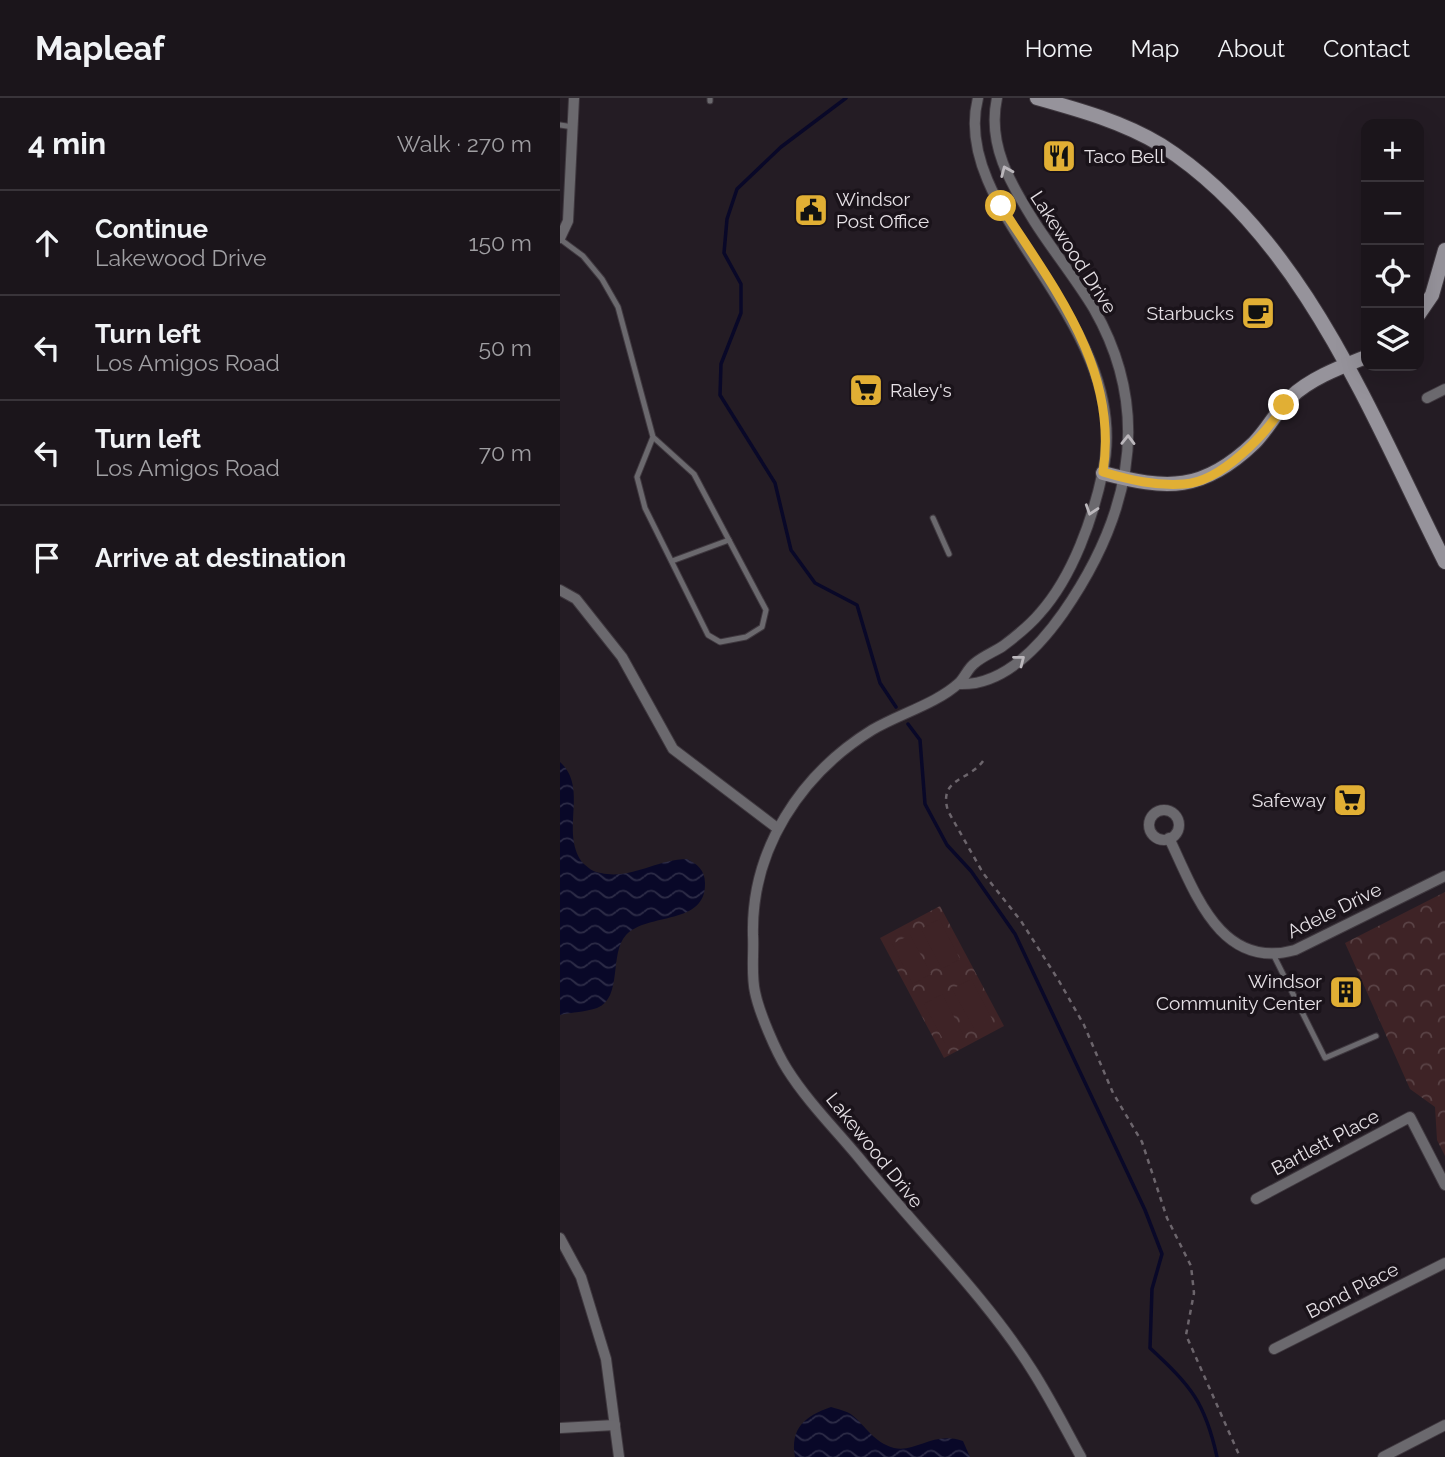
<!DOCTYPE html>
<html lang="en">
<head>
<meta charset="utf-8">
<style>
  :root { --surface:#1b151b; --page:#241e24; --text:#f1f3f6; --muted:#a09fa3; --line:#39343a }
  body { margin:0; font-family:Raleway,sans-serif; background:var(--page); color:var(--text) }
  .controls { position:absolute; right:21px; top:21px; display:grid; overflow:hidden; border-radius:14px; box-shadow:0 7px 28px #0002 }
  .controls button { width:63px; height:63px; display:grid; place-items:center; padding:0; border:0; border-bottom:2px solid var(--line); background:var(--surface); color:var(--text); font:35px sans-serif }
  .stop { position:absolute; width:21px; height:21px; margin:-16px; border:5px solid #e1af34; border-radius:50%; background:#fff }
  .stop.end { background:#e1af34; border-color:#fff; box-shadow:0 2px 7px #0008 }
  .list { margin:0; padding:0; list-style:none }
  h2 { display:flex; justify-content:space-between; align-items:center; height:91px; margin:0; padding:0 28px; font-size:30px }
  h2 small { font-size:23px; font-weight:400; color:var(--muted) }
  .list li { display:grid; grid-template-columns:46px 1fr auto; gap:21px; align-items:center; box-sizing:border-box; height:105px; padding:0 28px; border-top:2px solid var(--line) }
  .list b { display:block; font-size:26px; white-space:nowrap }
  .list p { margin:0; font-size:23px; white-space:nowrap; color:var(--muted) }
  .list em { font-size:23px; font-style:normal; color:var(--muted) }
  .icon { flex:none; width:38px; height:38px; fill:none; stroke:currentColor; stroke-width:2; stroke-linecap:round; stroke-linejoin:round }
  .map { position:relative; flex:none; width:885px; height:1359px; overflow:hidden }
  header { display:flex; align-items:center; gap:42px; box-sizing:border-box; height:98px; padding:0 35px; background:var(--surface); border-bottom:2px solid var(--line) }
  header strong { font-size:33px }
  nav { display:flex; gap:38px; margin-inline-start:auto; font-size:24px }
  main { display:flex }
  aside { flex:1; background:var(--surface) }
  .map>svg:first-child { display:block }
</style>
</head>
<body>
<header>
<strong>Mapleaf</strong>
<nav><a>Home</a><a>Map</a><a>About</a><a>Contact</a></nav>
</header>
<main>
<aside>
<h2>4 min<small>Walk · 270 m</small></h2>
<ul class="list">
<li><svg class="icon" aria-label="ahead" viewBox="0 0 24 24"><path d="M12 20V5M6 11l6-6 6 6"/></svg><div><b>Continue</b><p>Lakewood Drive</p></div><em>150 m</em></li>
<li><svg class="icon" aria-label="left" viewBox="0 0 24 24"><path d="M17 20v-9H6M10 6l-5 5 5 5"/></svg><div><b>Turn left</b><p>Los Amigos Road</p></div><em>50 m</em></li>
<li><svg class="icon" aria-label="left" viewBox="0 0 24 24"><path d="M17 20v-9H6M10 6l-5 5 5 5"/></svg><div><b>Turn left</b><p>Los Amigos Road</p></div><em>70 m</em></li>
<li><svg class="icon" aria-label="arrive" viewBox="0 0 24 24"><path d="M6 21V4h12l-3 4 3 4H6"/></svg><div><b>Arrive at destination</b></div></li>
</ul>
</aside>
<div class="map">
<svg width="885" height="1359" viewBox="0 0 885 1359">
  <defs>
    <pattern id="park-crowns" width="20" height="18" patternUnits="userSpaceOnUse" patternTransform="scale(1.75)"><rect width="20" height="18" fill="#3e2326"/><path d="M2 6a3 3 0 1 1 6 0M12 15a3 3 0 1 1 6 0" fill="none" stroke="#5a4346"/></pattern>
    <pattern id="water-waves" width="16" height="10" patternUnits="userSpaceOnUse" patternTransform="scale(1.75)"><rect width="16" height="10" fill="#090828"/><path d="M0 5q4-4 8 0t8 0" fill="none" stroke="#2d2c47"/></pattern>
  </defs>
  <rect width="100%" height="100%" fill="#241c24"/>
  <!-- park -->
  <g fill="url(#park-crowns)">
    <polygon points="885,794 885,1058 877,1042 875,1009 850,991 785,845"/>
    <polygon points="380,808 444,928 384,960 320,840"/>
  </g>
  <!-- pitch -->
  <g fill="#3e2326">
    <polygon points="379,821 400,861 382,871 361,831"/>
    <polygon points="350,837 371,876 353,886 332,846"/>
    <polygon points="411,881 432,921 414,930 392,891"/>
    <polygon points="382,896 403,936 385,945 364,906"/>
  </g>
  <!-- water -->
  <g fill="url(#water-waves)">
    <path d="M 0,664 C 29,690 0,733 22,764 C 28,770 33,774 41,775 C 71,782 97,761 127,761 C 137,766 145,772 145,785 C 146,828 88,814 66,837 C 49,855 63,900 37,910 C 26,914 12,914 0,917 Z"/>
    <path d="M 271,1309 C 277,1311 287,1313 292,1317 C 307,1329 313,1344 334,1350 C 356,1355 373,1333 403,1343 L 410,1359 L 235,1359 C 230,1330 245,1318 271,1309 Z"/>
  </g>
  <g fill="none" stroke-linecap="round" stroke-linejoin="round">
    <!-- stream -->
    <g stroke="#090828" stroke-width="3.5">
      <polyline points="286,0 221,49 177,91 167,121 164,155 181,186 181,215 161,266 160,297 215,385 231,452 255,485 297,507 320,585 336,609"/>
      <path d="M 348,626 L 360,642 L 365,706 L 387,747 L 411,773 L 455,836 L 585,1112 L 602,1156 L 592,1191 L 590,1250 C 631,1288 645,1304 657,1359"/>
    </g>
    <!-- lane casing -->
    <g stroke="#3f383f" stroke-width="7">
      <g id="lane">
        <polyline points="150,3 150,0"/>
        <polyline points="0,27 13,29"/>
        <polyline points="0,141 23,158 42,181 58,209 93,339 134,376 206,512 202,529 186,539 160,544 148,537 85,410 77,379 93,339"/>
        <polyline points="373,420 389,456"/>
        <polyline points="112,463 169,442"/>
        <polyline points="714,858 765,960 816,938"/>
      </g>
    </g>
    <!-- street casing -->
    <g stroke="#3f383f" stroke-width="12">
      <g id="street">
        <path d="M 418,0 C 388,116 575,225 543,373 C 533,420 513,478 480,515 C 470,527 455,539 443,548 C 434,554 423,558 415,565 C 408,570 405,579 399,585 C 376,606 339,616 312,632 C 241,676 191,751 193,837 C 194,855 191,877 195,894 C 199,914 216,954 227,971 C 247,1003 276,1032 300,1061 C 354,1128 427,1200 472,1272 C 490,1300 505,1330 521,1359"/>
        <polyline points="0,140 8,123 14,0"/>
        <polyline points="867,300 885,291"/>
        <polyline points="0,492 16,501 62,559 113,651 217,730"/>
        <path d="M 399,586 C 443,588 479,549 503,515 C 569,420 594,316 534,211 C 516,181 493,153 474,123 C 450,85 427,46 437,0"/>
        <circle cx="604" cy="727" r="15"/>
        <path d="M 609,740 C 635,794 660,873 735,852 L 885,778"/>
        <polyline points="696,1101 850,1019 885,1087"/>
        <polyline points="0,1140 21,1179 46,1261 59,1359"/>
        <polyline points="714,1251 885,1165"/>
        <polyline points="0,1330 55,1327"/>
        <polyline points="823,1359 885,1327"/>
      </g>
    </g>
    <!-- secondary casing -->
    <g stroke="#3f383f" stroke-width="16">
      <g id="secondary">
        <path d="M 477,0 C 520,12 563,24 601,47 C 743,137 812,320 885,464"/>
        <polyline points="859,216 872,197 885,152"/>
        <path d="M 543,375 C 607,392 643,394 694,345 C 708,331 717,312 731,299 C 751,280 781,269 806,259"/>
      </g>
    </g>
    <!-- path -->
    <path stroke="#6c656c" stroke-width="2.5" stroke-dasharray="5 5" stroke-linecap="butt" d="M 423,663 C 409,683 378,680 388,713 L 423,775 L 461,823 L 499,883 L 524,927 L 553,995 L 582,1044 L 607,1120 L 631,1168 L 634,1195 L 626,1237 L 680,1359"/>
    <!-- lane -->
    <use href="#lane" stroke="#6b696e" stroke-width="5"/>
    <!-- street -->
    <use href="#street" stroke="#6b696e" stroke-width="10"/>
    <!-- secondary -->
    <use href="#secondary" stroke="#96939b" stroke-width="14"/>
  </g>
  <!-- one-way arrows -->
  <defs><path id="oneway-chevron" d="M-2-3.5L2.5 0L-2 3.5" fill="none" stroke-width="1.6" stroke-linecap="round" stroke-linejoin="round" transform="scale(1.75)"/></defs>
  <g stroke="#bbb7bc">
    <use href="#oneway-chevron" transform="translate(446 73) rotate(-113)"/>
    <use href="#oneway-chevron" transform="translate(568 342) rotate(-89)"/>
    <use href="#oneway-chevron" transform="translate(531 412) rotate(108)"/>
    <use href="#oneway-chevron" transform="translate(460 562) rotate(-38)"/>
  </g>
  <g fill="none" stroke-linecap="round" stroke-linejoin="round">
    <!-- route -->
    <path stroke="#e1af34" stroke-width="9" d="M 441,108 C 494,190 559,271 543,374 C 570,382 595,388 624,386 C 661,384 706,336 724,307"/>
  </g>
  <!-- icons -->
  <defs>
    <g id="restaurant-square" transform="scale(1.75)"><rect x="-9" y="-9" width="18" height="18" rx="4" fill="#e1af34" stroke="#1a131a"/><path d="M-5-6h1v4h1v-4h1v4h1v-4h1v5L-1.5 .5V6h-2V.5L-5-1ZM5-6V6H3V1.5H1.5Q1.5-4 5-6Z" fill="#111"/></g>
    <g id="civic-square" transform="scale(1.75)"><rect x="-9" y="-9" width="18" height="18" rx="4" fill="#e1af34" stroke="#1a131a"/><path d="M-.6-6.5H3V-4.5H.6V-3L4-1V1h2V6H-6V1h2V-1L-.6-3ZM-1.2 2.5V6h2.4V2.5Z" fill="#111"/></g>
    <g id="cafe-square" transform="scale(1.75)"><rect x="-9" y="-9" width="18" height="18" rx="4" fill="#e1af34" stroke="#1a131a"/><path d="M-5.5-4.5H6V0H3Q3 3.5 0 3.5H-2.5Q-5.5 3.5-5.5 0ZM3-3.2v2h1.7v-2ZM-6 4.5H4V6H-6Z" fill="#111"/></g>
    <g id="supermarket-square" transform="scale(1.75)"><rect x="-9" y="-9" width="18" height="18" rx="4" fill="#e1af34" stroke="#1a131a"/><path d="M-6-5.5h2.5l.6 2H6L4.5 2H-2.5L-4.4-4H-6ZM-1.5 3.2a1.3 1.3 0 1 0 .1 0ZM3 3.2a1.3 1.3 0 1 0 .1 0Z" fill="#111"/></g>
    <g id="building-square" transform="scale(1.75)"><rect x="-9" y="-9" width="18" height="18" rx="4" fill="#e1af34" stroke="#1a131a"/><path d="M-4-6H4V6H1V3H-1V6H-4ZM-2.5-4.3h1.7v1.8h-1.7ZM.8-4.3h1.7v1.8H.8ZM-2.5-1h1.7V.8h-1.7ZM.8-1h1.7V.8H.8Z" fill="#111"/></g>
  </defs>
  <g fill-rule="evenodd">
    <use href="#restaurant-square" x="499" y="58"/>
    <use href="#civic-square" x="251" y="112"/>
    <use href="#cafe-square" x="698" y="215"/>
    <use href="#supermarket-square" x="306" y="292"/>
    <use href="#supermarket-square" x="790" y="702"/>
    <use href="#building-square" x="786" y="894"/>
  </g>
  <g text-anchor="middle" stroke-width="7" stroke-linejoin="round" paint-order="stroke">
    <!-- poi labels -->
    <g font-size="19" fill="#e6e1e6" stroke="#1a131a" text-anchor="start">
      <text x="524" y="65">Taco Bell</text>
      <text x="276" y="108">Windsor<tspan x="276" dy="22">Post Office</tspan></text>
      <text x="674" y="222" text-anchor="end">Starbucks</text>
      <text x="330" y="299">Raley's</text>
      <text x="766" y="709" text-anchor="end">Safeway</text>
      <text x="762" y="890" text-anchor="end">Windsor<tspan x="762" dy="22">Community Center</tspan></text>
    </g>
    <!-- street labels -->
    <g font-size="19" fill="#e6e1e6" stroke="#1a131a">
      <text transform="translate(514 154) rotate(57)" y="7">Lakewood Drive</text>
      <text transform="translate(774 812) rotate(-26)" y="7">Adele Drive</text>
      <text transform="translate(765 1044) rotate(-28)" y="7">Bartlett Place</text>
      <text transform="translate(315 1052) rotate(51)" y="7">Lakewood Drive</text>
      <text transform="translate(792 1192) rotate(-27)" y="7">Bond Place</text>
    </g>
  </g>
</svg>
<div class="controls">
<button>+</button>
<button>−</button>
<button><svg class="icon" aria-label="locate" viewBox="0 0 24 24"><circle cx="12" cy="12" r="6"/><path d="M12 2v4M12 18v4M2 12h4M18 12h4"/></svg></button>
<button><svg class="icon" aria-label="layers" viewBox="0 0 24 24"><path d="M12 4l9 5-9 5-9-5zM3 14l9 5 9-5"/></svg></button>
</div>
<div class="stop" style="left:441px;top:108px"></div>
<div class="stop end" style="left:724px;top:307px"></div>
</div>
</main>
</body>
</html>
